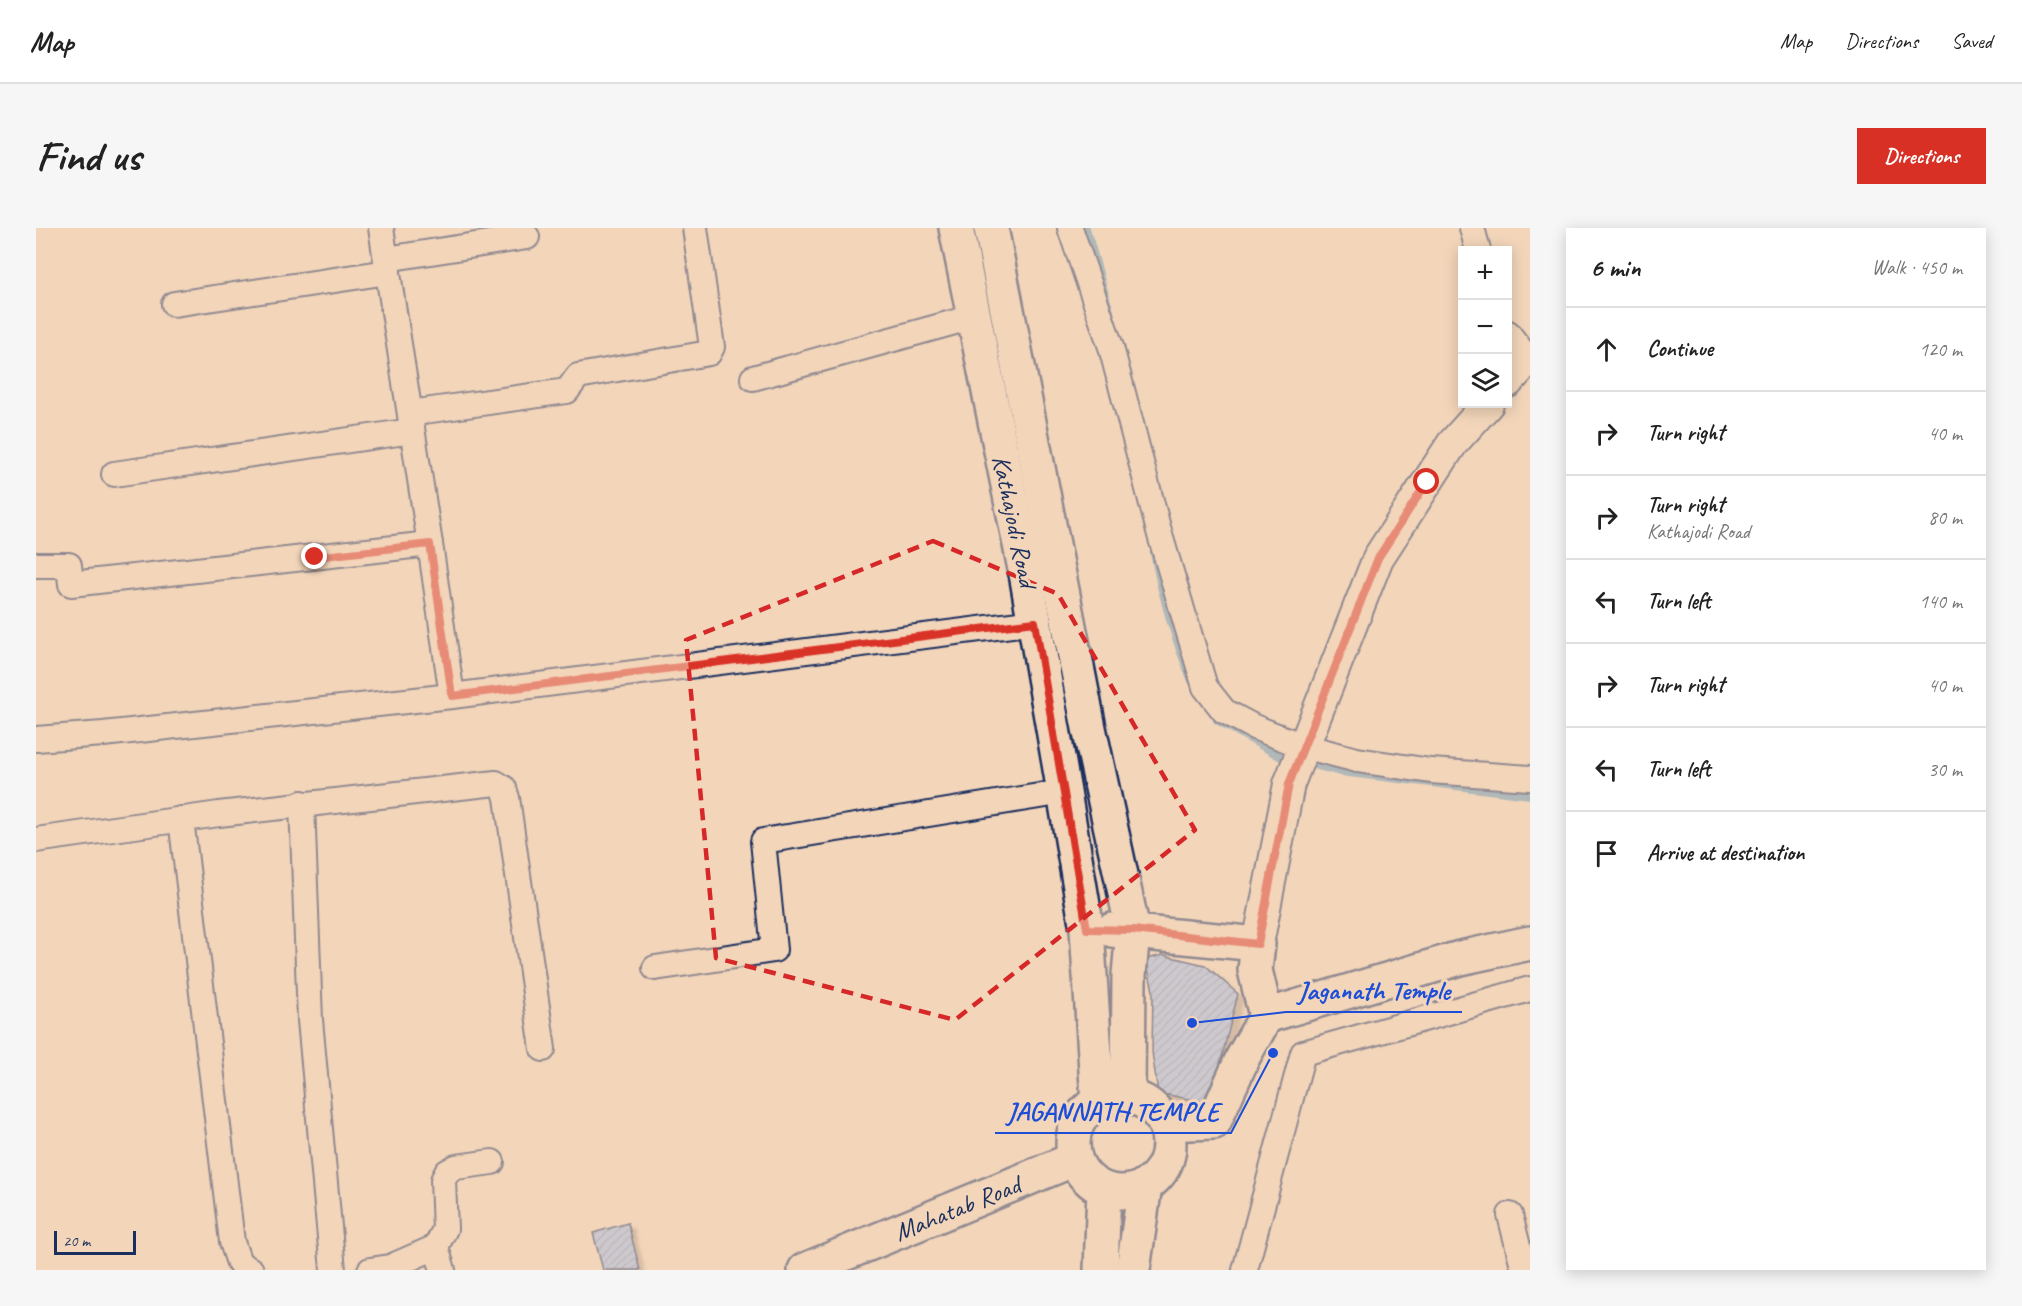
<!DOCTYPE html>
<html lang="en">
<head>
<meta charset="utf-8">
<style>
  :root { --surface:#fff; --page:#f6f6f6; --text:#222; --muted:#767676; --line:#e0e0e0; --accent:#d93025 }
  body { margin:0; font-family:Caveat,sans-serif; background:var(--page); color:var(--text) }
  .controls { position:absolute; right:18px; top:18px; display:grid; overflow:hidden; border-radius:0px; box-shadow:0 3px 15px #0003 }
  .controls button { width:54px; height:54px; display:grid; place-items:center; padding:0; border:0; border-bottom:2px solid var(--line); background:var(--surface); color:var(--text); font:30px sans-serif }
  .scale { position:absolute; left:18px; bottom:15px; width:82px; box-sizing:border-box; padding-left:6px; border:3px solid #1b2f5e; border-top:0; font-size:16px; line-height:21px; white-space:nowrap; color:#1b2f5e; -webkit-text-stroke:4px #f3d6ba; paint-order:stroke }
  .stop { position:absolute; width:18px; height:18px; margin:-14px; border:4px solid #d93025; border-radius:50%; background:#fff }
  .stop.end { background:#d93025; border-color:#fff; box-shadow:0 2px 6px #0008 }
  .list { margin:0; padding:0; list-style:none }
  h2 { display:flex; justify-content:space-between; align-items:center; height:78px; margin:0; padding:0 24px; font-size:26px }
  h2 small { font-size:20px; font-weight:400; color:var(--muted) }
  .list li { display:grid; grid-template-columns:39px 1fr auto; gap:18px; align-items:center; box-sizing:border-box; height:84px; padding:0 24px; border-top:2px solid var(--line) }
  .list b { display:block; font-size:22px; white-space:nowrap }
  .list p { margin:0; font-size:20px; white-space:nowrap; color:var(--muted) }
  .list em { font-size:20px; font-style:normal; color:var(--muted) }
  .icon { flex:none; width:33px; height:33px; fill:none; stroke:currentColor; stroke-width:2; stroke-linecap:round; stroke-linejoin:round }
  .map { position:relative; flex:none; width:1494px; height:1042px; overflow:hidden; border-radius:0px }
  header { display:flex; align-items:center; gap:36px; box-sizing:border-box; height:84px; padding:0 30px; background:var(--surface); border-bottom:2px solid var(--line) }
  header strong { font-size:28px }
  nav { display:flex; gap:33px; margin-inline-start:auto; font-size:21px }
  .intro { display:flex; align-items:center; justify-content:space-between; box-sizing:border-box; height:144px; padding:0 36px }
  h1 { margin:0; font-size:42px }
  .button { padding:15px 27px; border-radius:0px; background:var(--accent); color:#fff; font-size:21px; font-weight:700 }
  main { display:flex; gap:36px; padding:0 36px }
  aside { flex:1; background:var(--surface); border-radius:0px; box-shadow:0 3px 15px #0003 }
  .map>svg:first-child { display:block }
</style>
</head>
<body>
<header>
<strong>Map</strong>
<nav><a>Map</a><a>Directions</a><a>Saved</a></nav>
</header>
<div class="intro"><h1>Find us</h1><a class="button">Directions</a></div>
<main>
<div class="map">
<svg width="1494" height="1042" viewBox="0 0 1494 1042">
  <defs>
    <pattern id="building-hatch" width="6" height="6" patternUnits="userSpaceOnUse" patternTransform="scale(1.5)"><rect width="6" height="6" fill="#9fb9e5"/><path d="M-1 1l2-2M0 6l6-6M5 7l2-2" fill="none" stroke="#8197bd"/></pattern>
    <filter id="shadow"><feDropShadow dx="5.5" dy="5.5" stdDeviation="1.5" flood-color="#0004"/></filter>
  </defs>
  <rect width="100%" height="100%" fill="#f3d6ba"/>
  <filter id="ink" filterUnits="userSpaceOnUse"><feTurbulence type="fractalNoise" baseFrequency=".0167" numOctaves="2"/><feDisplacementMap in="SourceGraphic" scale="12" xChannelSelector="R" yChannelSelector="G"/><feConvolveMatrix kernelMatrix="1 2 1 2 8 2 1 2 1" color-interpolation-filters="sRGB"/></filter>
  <g filter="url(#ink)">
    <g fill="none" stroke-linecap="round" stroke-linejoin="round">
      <!-- stream -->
      <g stroke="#6296b7" stroke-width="8">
        <polyline points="1050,0 1076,91"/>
        <path d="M 1118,325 C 1126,369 1139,412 1156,453"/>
        <polyline points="1181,492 1245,529 1305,544 1494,567"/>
      </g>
    </g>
    <!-- building -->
    <g fill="url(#building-hatch)" stroke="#1b2f5e" stroke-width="1.5" filter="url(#shadow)">
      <polygon points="1127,727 1169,737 1202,766 1174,875 1122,865 1116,824 1117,763 1110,731"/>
      <polygon points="592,995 604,1042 567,1042 557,1005"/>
    </g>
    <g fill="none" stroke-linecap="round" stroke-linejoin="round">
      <!-- minor casing -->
      <g stroke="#1b2f5e" stroke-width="28">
        <g id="minor">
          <polyline points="345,0 394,316"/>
          <polyline points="1034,0 1075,119 1124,307 1169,459 1188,483 1218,499 1267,518 1321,532 1395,543 1494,550"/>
          <polyline points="1436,0 1442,22"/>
          <polyline points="350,31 491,9"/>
          <polyline points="138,76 352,44"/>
          <polyline points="1472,105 1492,131"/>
          <polyline points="717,150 937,89"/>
          <polyline points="374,185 531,163 542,148 673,125 676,119 659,0"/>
          <polyline points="78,246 376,203"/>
          <polyline points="0,337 33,337 35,356 394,316 416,468 999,394"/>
          <polyline points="0,511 67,506 416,468"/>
          <polyline points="266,575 274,792 297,1042"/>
          <polyline points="145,591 196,1014 203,1035 215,1042"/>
          <polyline points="0,612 183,586 460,555 468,560 471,570 507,821"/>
          <polyline points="619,740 738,722 727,613 1028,564"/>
          <polyline points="1474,987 1488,1042"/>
          <polyline points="400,1019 407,1042"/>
          <polyline points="334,1042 354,1039 400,1019 409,1001 407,952 411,944 420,939 456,934"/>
          <polyline points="1209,1042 1267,825 1494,761"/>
        </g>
      </g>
      <!-- tertiary casing -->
      <g stroke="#1b2f5e" stroke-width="34">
        <g id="tertiary">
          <polyline points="1472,154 1494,129"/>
          <polyline points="1222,716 1253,556 1342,330 1416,216 1452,176"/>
        </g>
      </g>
      <!-- secondary casing -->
      <g stroke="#1b2f5e" stroke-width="38">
        <g id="secondary">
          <polyline points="920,0 991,351 1028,564 1051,701 1062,874"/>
          <polyline points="955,0 1053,500 1097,702 1093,747 1092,868"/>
          <polyline points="1076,702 1222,716 1219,742 1230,788 1207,829 1178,894 1130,896"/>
          <polyline points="1230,788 1424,730 1494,715"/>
          <circle cx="1085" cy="916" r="48"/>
          <polyline points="769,1042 1039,931"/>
          <polyline points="1065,1042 1068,961"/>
          <polyline points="1097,1042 1109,957"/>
        </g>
      </g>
      <!-- minor -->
      <use href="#minor" stroke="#f3d6ba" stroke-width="24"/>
      <!-- tertiary -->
      <use href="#tertiary" stroke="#f3d6ba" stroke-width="30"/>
      <!-- secondary -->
      <use href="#secondary" stroke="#f3d6ba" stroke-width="33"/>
    </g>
  </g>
  <g fill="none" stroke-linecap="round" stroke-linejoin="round" filter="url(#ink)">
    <!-- route -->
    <polyline stroke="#d93025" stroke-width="8" points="279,329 394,316 416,468 999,394 1051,701 1097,702 1222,716 1253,556 1342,330 1391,254"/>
  </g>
  <!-- marked area -->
  <path d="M0 0H1494V1042H0ZM 897,313 L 1022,366 L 1159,602 L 919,792 L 680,730 L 650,412 Z" fill="#f3d6ba" fill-opacity=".55" fill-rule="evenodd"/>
  <path fill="none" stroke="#d62828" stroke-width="4.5" stroke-dasharray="12 8" stroke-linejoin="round" d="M 897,313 L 1022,366 L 1159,602 L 919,792 L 680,730 L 650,412 Z"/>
  <g text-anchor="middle" stroke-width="6" stroke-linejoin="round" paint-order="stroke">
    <!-- street labels -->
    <g font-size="26" fill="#1b2f5e" stroke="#f3d6ba">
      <text transform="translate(979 293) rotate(78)" y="9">Kathajodi Road</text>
      <text transform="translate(921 980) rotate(-22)" y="9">Mahatab Road</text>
    </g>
  </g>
  <!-- callouts -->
  <path fill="none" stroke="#1d4ed8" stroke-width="2" d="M1156 795L1250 784H1426M1237 825L1195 905H959"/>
  <g fill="#1d4ed8" stroke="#f3d6ba" stroke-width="2">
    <circle cx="1156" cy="795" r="6"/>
    <circle cx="1237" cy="825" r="6"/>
  </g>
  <g font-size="27" text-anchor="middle" font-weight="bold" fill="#1d4ed8" stroke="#f3d6ba" stroke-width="6" stroke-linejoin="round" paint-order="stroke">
    <text x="1338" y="771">Jaganath Temple</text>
    <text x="1077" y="892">JAGANNATH TEMPLE</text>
  </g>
</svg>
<div class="controls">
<button>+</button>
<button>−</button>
<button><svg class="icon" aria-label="layers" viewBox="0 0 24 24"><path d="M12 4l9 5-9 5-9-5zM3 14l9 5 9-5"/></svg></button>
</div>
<div class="scale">20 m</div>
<div class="stop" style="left:1391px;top:254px"></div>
<div class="stop end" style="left:279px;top:329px"></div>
</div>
<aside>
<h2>6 min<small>Walk · 450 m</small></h2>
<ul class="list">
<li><svg class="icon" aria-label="ahead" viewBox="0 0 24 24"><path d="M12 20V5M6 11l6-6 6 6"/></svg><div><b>Continue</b></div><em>120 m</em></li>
<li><svg class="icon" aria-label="right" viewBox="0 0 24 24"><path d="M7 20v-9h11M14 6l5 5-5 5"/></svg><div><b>Turn right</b></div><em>40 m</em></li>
<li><svg class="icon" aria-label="right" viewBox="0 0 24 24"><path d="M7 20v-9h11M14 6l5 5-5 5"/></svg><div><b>Turn right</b><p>Kathajodi Road</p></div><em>80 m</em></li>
<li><svg class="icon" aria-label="left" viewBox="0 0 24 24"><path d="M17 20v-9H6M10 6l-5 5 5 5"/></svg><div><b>Turn left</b></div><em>140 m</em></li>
<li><svg class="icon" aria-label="right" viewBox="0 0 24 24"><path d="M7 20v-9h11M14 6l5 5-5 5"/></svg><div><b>Turn right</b></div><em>40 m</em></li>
<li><svg class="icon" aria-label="left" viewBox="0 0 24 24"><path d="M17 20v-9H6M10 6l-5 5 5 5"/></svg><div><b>Turn left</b></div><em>30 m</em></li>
<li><svg class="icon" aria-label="arrive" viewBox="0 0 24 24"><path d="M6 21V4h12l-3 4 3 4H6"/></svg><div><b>Arrive at destination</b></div></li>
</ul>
</aside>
</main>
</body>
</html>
